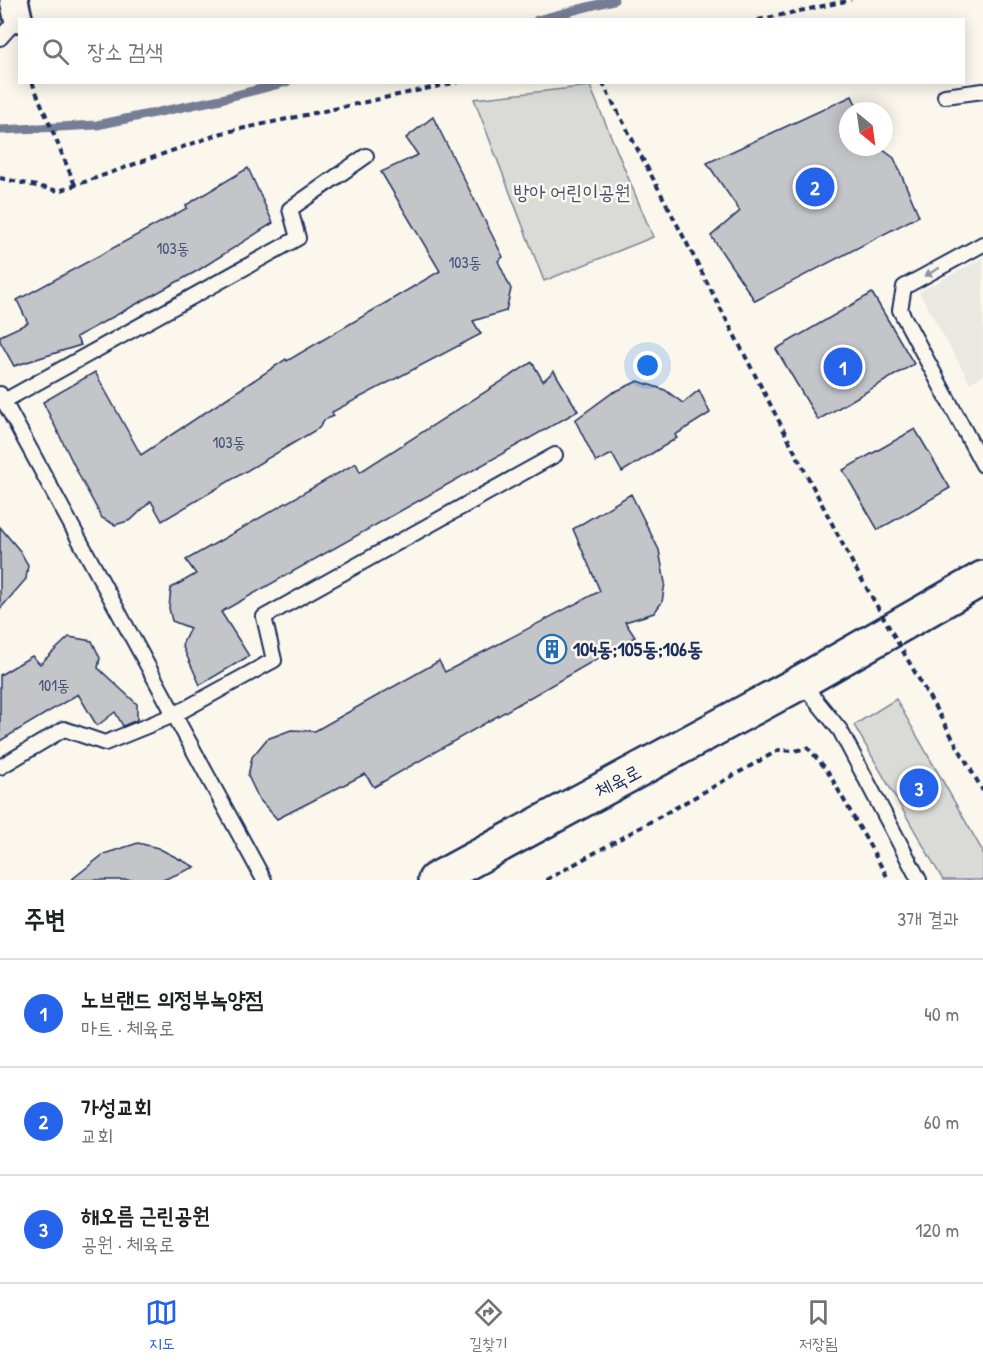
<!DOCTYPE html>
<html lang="ko">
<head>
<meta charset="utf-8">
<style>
  :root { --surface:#fff; --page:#f6f6f6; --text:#202124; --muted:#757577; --line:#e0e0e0; --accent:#2563eb }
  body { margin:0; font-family:"Patrick Hand","Poor Story",sans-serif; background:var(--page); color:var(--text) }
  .compass { position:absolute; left:839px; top:102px; width:54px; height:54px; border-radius:50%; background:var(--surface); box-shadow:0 3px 15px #0003; rotate:151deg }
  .you { position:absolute; left:648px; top:366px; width:21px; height:21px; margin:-15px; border:4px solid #fff; border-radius:50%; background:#1a73e8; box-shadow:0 0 0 9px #1a73e833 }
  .badge { display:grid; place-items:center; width:39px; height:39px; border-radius:50%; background:var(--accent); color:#fff; font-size:20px; font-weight:700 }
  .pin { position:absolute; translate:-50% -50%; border:3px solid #fff; box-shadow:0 2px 6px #0006 }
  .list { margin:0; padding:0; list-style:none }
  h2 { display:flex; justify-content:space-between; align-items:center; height:78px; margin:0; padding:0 24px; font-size:26px }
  h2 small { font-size:20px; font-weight:400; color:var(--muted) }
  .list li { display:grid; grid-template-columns:39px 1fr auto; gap:18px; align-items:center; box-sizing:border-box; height:108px; padding:0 24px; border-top:2px solid var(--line) }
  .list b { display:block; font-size:22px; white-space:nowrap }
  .list p { margin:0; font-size:20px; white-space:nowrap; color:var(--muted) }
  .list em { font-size:20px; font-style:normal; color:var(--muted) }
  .icon { flex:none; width:33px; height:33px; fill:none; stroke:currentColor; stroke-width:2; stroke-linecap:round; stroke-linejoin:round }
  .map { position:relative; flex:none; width:983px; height:880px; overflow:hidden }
  .search { position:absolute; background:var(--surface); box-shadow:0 3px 15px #0003; left:18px; right:18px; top:18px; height:66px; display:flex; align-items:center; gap:15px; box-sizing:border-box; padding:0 21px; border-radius:0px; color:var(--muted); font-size:22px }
  .sheet { height:402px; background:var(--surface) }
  nav { display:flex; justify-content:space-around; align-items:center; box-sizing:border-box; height:84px; border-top:2px solid var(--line); background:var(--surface); font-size:16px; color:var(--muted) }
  nav a { display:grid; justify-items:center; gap:3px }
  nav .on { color:var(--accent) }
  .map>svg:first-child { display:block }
</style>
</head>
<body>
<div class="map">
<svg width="983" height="880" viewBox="0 0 983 880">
  <rect width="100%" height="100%" fill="#fbf7ec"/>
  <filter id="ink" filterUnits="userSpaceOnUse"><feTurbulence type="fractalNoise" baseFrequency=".0167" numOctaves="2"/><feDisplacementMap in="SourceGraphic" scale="12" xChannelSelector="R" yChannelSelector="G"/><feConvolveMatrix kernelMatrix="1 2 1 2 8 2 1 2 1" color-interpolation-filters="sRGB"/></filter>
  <g filter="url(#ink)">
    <!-- built -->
    <polygon fill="#eae8e2" points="983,258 983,375 970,383 919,292"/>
    <!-- green -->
    <g fill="#dadad7" stroke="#7a849a" stroke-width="1.5">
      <polygon points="590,86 653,237 544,281 474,99"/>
      <polygon points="896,699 983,852 983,880 943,880 854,725"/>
    </g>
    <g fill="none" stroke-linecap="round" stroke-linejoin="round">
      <!-- stream -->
      <g stroke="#747e96" stroke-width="9">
        <polyline points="537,20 614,0"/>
        <polyline points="0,130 97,125 221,99 287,82"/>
      </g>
    </g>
    <!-- building -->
    <g fill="#c3c5c9" stroke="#1b2f5e" stroke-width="1.5">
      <polygon points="852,96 859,111 848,111 848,147 879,147 894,158 919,216 755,301 711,236 740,211 707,163"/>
      <polygon points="433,117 503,257 498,261 511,289 506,311 473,321 481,334 332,412 334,416 324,420 319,428 162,521 151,501 131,520 115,525 102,518 81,479 43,402 95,372 141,455 286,359 287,361 440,271 381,172 418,155 406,138"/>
      <polygon points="248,168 273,223 197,271 76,337 81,345 14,366 0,341 0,336 28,323 17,300 187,208 186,205"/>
      <polygon points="872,293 914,364 818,420 776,349"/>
      <polygon points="532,362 543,381 554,371 578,411 221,612 249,656 200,685 182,645 190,628 172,621 169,608 171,588 196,574 186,560 356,463 360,472"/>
      <polygon points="638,381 665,390 683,403 699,390 710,413 675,435 677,438 622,472 612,454 596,462 575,420 612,393"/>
      <polygon points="915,429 950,488 878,530 843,470"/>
      <polygon points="631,494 659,550 665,583 662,602 654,613 625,622 635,637 374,787 365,774 277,819 259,799 248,776 252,757 267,739 291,730 315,731 439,661 445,672 600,591 573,529"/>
      <polygon points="0,527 20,551 28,565 26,579 0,609"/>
      <polygon points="69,637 92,641 100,658 98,668 137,704 137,720 123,726 115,712 97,726 78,694 0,741 0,675 32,656 40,664"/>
      <polygon points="138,843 158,848 195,867 163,880 71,880 104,854"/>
    </g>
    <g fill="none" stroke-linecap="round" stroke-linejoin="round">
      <!-- lane casing -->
      <g stroke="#1b2f5e" stroke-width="18">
        <g id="lane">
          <polyline points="0,38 18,18"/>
          <polyline points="945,96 983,91"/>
          <polyline points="983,244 904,287 900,310 983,465"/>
          <polyline points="0,394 264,880"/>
          <polyline points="4,401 298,238 290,209 366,156"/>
          <polyline points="801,682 840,730 919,880"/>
          <polyline points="0,767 64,729 105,743 174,715 274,660 264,617 555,455"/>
        </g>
      </g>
      <!-- street casing -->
      <g stroke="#1b2f5e" stroke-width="32">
        <polyline id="street" points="14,0 18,18"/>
      </g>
      <!-- secondary casing -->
      <g stroke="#1b2f5e" stroke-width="38">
        <polyline id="secondary" points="435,880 801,682 983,578"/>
      </g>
      <!-- path -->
      <g stroke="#1b2f5e" stroke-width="4" stroke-dasharray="6 4.5" stroke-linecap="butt">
        <polyline points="758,20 851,0"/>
        <polyline points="32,82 75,185"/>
        <polyline points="602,82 667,205"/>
        <polyline points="0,178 59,191 222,133 458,82"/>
        <polyline points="546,880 779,750 794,751 808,748 827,770 889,880"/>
      </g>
      <!-- lane -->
      <use href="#lane" stroke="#fbf7ec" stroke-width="14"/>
      <!-- street -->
      <use href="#street" stroke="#fbf7ec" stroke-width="27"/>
      <!-- secondary -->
      <use href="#secondary" stroke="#fbf7ec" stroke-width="33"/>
      <!-- path-bridge -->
      <polyline stroke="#1b2f5e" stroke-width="4" stroke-dasharray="6 4.5" stroke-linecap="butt" points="667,205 854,566 983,791"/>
    </g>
    <!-- one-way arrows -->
    <defs><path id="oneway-solid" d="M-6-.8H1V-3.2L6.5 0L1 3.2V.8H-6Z" transform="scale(1.5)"/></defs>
    <use fill="#8b93a5" href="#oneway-solid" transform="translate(932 272) rotate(151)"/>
  </g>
  <!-- icons -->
  <defs>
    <g id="building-ring" transform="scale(1.5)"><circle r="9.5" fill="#fbf7ec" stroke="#1f6fb2" stroke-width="1.5"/><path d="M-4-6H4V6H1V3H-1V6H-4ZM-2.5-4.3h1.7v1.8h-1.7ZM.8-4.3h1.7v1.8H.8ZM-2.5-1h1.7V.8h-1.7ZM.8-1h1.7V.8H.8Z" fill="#1f6fb2"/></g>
  </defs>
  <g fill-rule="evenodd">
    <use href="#building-ring" x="552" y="649"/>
  </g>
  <g text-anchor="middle" stroke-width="5" stroke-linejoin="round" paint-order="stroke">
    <!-- number labels -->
    <g font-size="16" fill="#455479">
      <text x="173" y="254">103동</text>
      <text x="465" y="268">103동</text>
      <text x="229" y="448">103동</text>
      <text x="54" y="691">101동</text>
    </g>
    <!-- park labels -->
    <g font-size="20" fill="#415176" stroke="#fbf7ec">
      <text x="572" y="199">방아 어린이공원</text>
    </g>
    <!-- poi labels -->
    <g font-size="20" font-weight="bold" fill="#1b2f5e" stroke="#fbf7ec" text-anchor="start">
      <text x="573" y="656">104동;105동;106동</text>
    </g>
    <!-- street labels -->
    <g font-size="20" fill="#1b2f5e" stroke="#fbf7ec">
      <text transform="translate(618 781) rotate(-28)" y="7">체육로</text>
    </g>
  </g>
</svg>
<svg class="compass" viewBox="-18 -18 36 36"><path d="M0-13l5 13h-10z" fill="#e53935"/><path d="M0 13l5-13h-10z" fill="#757577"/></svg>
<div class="you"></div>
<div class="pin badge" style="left:843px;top:367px">1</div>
<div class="pin badge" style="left:815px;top:187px">2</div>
<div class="pin badge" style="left:919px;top:788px">3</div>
<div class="search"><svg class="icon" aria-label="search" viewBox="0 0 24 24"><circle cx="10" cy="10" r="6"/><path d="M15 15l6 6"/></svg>장소 검색</div>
</div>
<section class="sheet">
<h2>주변<small>3개 결과</small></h2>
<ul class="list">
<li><span class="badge">1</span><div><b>노브랜드 의정부녹양점</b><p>마트 · 체육로</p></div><em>40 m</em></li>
<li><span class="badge">2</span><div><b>가성교회</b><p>교회</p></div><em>60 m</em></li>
<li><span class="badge">3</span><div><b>해오름 근린공원</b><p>공원 · 체육로</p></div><em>120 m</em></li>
</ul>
</section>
<nav>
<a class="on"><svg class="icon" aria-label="map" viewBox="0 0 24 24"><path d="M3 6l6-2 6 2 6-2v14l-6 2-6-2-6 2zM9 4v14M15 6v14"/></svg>지도</a>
<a><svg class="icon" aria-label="directions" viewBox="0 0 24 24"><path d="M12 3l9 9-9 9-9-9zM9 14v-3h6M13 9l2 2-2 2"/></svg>길찾기</a>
<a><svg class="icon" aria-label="saved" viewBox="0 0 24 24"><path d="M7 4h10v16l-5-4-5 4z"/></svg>저장됨</a>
</nav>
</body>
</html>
